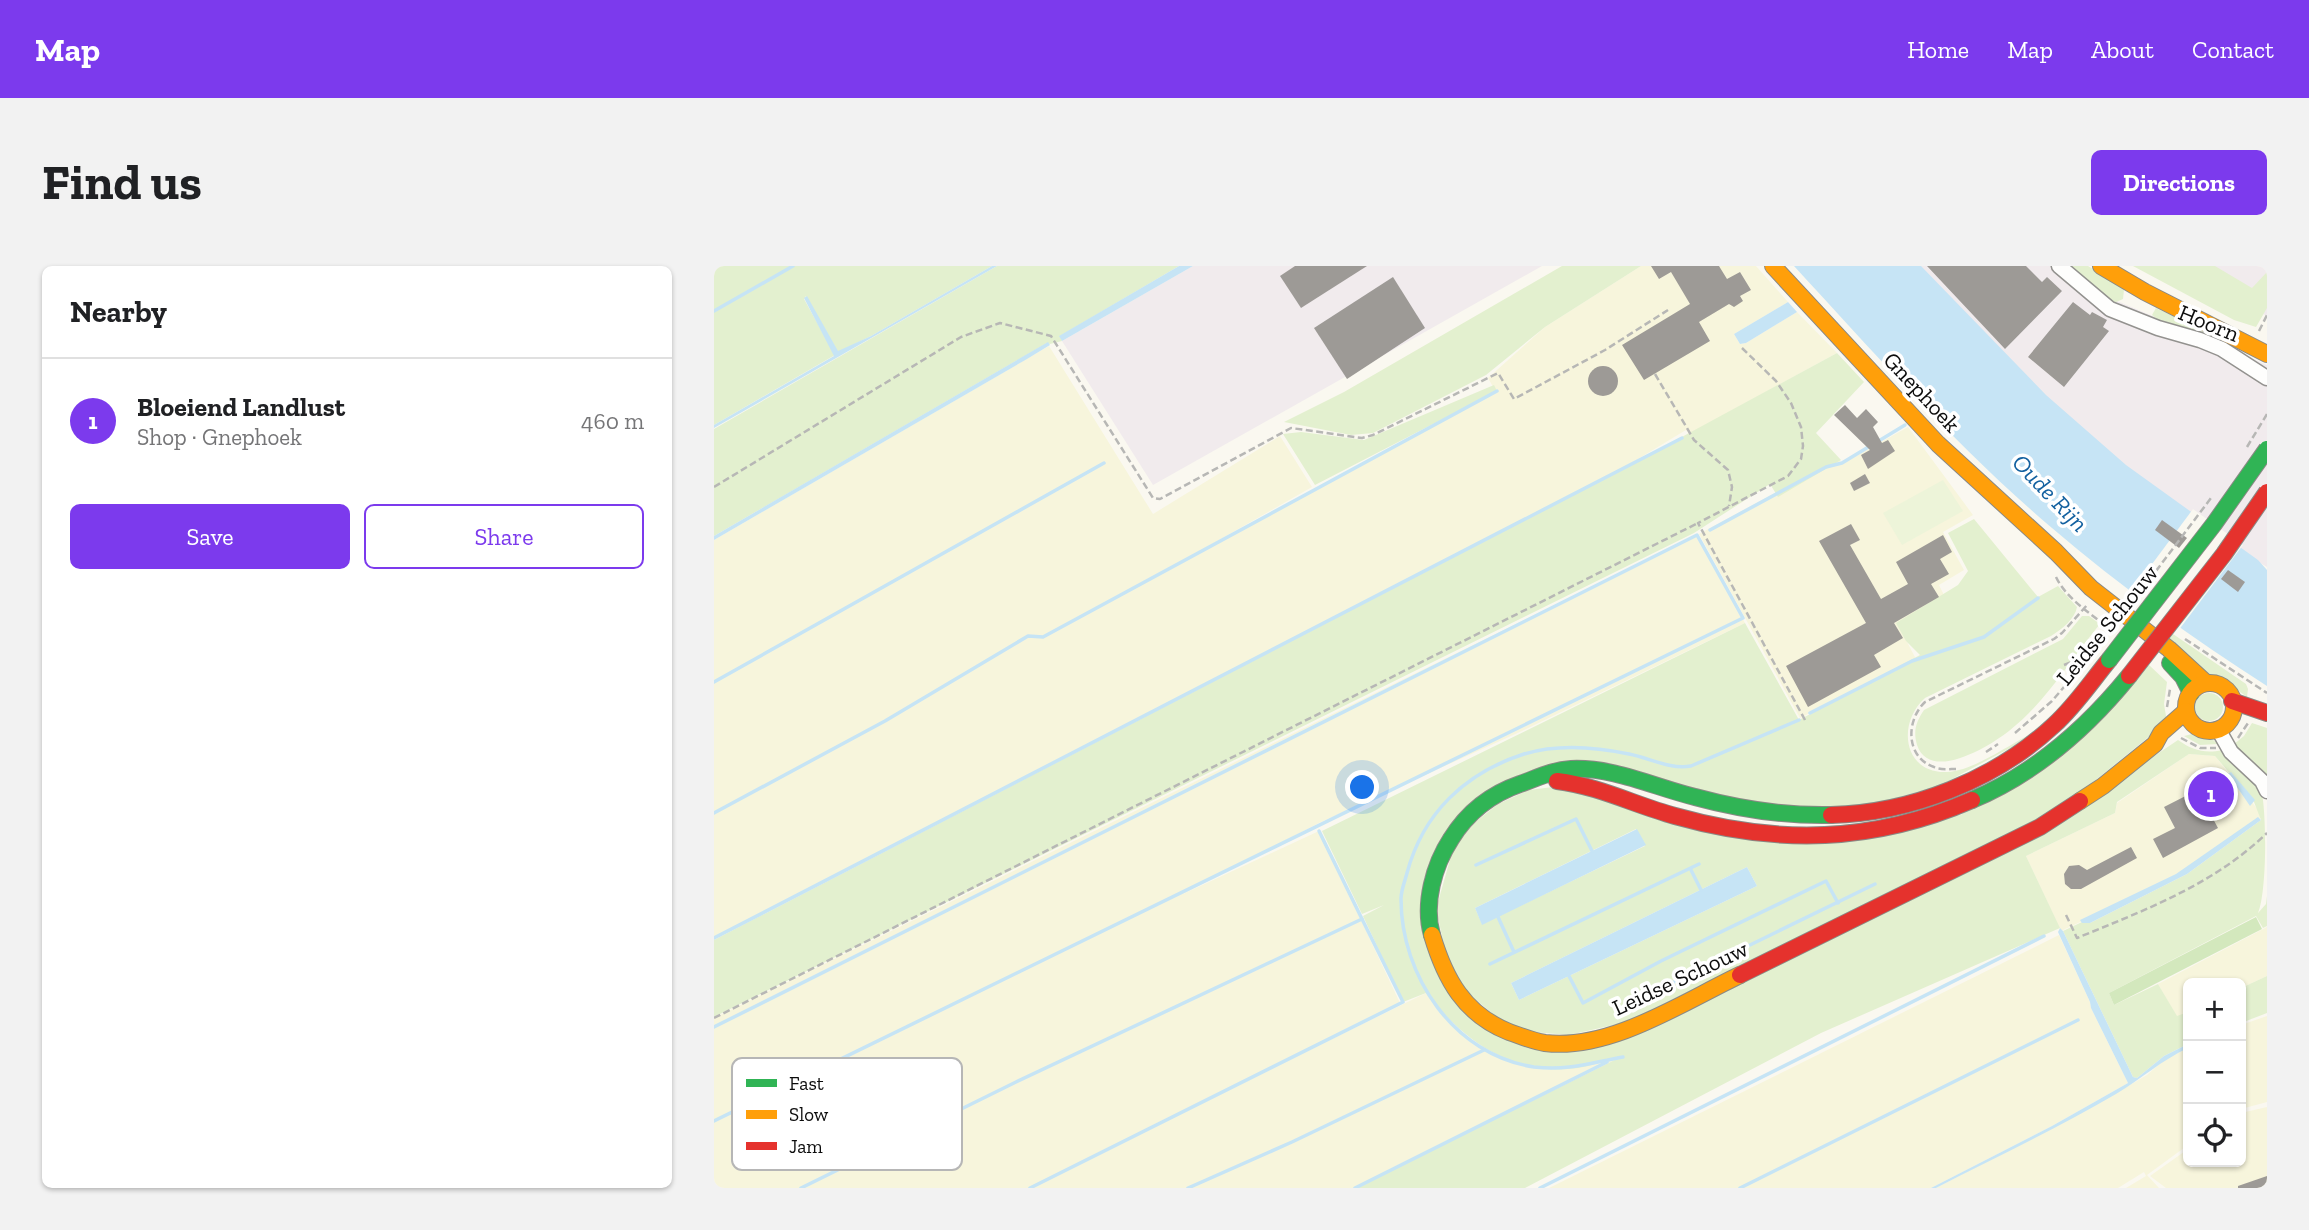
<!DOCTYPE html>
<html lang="en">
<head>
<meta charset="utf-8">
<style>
  :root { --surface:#fff; --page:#f2f2f2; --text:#202124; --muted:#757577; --line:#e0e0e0; --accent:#7c3aed }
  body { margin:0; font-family:"Zilla Slab",serif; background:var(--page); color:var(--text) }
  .controls { position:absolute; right:21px; bottom:21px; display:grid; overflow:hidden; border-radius:10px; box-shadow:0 2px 5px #0004 }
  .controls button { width:63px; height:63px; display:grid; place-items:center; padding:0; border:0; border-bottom:2px solid var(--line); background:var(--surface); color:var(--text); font:35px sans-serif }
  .you { position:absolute; left:649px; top:522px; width:24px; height:24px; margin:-18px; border:5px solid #fff; border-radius:50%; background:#1a73e8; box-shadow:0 0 0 10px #1a73e833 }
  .badge { display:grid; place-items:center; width:46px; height:46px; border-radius:50%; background:var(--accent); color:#fff; font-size:23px; font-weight:700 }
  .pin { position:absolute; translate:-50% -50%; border:4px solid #fff; box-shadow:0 2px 7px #0006 }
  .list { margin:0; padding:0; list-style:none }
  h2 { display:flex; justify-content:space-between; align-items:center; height:91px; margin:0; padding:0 28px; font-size:30px }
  h2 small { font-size:23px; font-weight:400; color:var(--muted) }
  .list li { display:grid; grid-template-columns:46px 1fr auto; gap:21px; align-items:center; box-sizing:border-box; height:126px; padding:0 28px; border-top:2px solid var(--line) }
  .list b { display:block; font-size:26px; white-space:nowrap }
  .list p { margin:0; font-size:23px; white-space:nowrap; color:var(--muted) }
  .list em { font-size:23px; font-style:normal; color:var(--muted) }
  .actions { display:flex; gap:14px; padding:21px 28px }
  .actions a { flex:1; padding:16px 0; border:2px solid var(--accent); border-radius:10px; text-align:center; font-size:24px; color:var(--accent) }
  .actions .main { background:var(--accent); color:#fff }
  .icon { flex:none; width:38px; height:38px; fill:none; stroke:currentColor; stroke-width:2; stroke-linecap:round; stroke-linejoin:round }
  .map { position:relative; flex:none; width:1553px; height:922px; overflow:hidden; border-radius:10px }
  header { display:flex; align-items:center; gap:42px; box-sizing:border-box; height:98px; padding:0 35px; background:var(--accent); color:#fff }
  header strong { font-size:33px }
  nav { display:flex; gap:38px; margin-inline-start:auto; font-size:24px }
  .intro { display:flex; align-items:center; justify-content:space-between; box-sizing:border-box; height:168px; padding:0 42px }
  h1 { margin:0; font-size:49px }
  .button { padding:18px 32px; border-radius:10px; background:var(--accent); color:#fff; font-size:24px; font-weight:700 }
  main { display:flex; gap:42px; padding:0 42px }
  aside { flex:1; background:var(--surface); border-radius:10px; box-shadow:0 2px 5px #0004 }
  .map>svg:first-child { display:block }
</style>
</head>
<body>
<header>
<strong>Map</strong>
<nav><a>Home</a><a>Map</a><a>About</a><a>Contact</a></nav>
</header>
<div class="intro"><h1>Find us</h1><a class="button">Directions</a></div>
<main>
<aside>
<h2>Nearby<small></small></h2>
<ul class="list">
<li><span class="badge">1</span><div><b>Bloeiend Landlust</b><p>Shop · Gnephoek</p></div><em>460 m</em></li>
</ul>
<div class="actions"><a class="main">Save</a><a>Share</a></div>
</aside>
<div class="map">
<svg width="1553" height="922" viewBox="0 0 1553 922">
  <rect width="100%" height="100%" fill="#faf8f0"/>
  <!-- industrial -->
  <g fill="#f1ebed">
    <polygon points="479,0 828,0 439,219 348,75"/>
    <polygon points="1197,0 1356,0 1387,28 1553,99 1553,301 1461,246 1250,58"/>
    <polygon points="1463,0 1553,0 1553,50 1518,33"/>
  </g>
  <!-- farmland -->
  <g fill="#f7f5dc">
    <polygon points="927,0 1042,0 1074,36 1020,68 1026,78 1032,77 1083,46 1123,87 975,168 972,164 894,211 0,674 0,274 335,80 439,248 566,170 598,221 463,298 782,126 774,112 831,61"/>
    <polygon points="1194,161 1259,249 1229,266 1250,304 1225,319 1231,331 1183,357 1202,393 1086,452 985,268 1124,193 1128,198"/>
    <polygon points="983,269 1031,357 808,465 605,557 469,628 605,565 686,737 362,898 712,727 732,753 751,769 771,784 817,800 864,802 909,791 641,922 0,922 0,752"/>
    <polygon points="1475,488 1501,490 1549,550 1463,611 1347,665 1312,590 1401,547 1403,537"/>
    <polygon points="1553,661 1553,710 1527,722 1527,717 1474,717 1474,746 1463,751 1444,718"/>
    <polygon points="1345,669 1376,736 1377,742 1414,817 1338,860 1217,922 835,922"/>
    <polygon points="1553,750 1553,836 1527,843 1527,759"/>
    <polygon points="1474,782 1474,879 1433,909 1445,922 1412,922 1432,910 1430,906 1404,922 1222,922 1383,838 1433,809 1451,793"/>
    <polygon points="1553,841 1553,922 1452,922 1436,910 1474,883 1474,896 1527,896 1527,847"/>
  </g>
  <!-- green -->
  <g fill="#e3f0cf" fill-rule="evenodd">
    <polygon points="0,0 278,0 157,70 124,86 92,30 90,33 121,89 0,159"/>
    <polygon points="283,0 465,0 346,70 348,75 336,78 333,77 0,270 0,163"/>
    <polygon points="848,0 927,0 831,61 772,109 659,167 637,169 570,156 630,126"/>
    <polygon points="1352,0 1374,0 1407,20 1410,24 1409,33 1400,37"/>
    <polygon points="1419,0 1501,0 1538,22 1553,6 1553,42 1542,61 1520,54"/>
    <polygon points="1442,42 1514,76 1445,55 1438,49"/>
    <polygon points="1123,87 1150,116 1102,167 1127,194 1064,231 1056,218 980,267 0,751 0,674 894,211"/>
    <polygon points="780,119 783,125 601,219 569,168 587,166 650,174"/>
    <path d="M 1260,253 L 1324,331 L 1344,320 L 1363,341 C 1361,353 1348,363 1337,370 L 1211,432 C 1182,458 1190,508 1233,506 C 1258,505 1290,482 1313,470 L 1298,481 L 1225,520 L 1149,541 L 1067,544 L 921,508 L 797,513 L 710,612 L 747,743 L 866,784 L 1430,497 L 1464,474 C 1478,484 1491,488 1508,484 C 1520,496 1538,509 1547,524 C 1553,543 1553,627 1544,647 L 1552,638 L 1553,630 L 1553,660 L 1549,662 L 1542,650 L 1395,727 L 1400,739 L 1444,718 L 1463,750 L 1474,746 L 1474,778 L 1450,790 L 1423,812 L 1419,811 L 1349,665 L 1368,656 L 1376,657 L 1473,608 L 1547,554 L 1540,536 L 1501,490 L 1475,488 L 1403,536 L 1401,547 L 1312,590 L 1346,662 L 1107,767 L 811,922 L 641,922 L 905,792 C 891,794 878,800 864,802 C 799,811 750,775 712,727 L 689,736 L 649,650 L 670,639 L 648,648 L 608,565 L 1031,357 L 1085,454 L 1206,389 L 1192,375 L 1182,357 L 1244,319 L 1254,305 L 1234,267 Z"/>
    <path d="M 1368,350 L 1375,350 L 1386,358 C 1355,395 1334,434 1295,465 C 1276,480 1216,517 1203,479 C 1199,465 1202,456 1210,444 L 1349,373 Z"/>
    <polygon points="1459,368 1532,418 1534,423 1533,431 1511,415 1498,411 1453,376"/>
    <path d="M 1435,399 L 1453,416 L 1450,438 L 1453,456 L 1351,539 L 913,756 L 855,769 L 818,766 L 785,753 L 755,728 L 734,697 L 722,643 L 739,583 L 760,557 L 784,538 L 815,524 L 847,520 L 1006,569 L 1247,549 ZM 922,563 L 931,580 L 768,658 L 761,642 ZM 1033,601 L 1043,620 L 805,734 L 797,717 Z"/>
    <circle cx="1495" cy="441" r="14"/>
    <polygon points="1538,457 1553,462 1553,515 1519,479 1530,470"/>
    <polygon points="1482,467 1498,473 1504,478 1486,479 1470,470"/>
    <polygon points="1553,710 1553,747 1527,757 1527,722"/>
  </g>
  <!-- forest -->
  <polygon fill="#d3e8bd" points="1542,651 1548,663 1400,739 1395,727"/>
  <!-- pitch -->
  <polygon fill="#edf4d9" points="1229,214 1249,245 1188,279 1169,247"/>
  <!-- water -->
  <g fill="#c6e4f5">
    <polygon points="278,0 283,0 0,162 0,159 120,90 90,32 93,30 124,85 157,70"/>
    <polygon points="465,0 479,0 348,75 345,70"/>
    <path d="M 1080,0 L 1207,0 L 1332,129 L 1412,199 L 1544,294 L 1553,304 L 1553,420 C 1478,372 1406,320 1338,262 C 1245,183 1163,90 1080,0 Z"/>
    <polygon points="1074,36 1083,46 1032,77 1026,78 1020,68"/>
    <polygon points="334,76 336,79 313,93 0,274 0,270"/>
    <polygon points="1517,506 1541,534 1536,540 1514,508"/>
    <polygon points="1544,551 1547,554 1473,608 1376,657 1368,657 1366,654 1462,608"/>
    <polygon points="923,563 932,579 768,659 761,642"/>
    <polygon points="1033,601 1043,620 805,734 797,717"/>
    <path d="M 1346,662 L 1349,665 L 1419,811 L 1423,812 L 1450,790 L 1474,778 L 1474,782 C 1448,794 1427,813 1402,828 C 1344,862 1282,891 1222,922 L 1217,922 L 1338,860 L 1414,817 L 1377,742 L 1376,736 L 1344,666 Z"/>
  </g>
  <!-- pier -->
  <polygon fill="#faf8f0" points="1479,243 1529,279 1464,365 1415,329"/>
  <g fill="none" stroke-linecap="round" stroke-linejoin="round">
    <!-- stream -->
    <g stroke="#c6e4f5" stroke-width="3.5">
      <polyline points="0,45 79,0"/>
      <polyline points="1163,176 1191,159"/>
      <polyline points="996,264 1112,201 1128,197 1156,180"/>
      <polyline points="0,416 390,197"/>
      <polyline points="1096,447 1198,395 1270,371 1324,332"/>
      <polyline points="0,547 171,455 314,370 329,371 783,125"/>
      <polyline points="605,565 648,653"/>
      <polyline points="762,599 862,553 878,585"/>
      <polyline points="977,604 987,624"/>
      <polyline points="784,651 800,686"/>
      <polyline points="0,672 968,172"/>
      <polyline points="776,698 985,598"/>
      <polyline points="855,710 869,737 947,695 1112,615 1124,637"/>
      <polyline points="917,737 1161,618"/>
      <polyline points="0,761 983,269 1029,352 0,855"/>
      <path d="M 909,791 C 876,797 854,805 820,801 C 740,789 687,710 687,633 C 687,624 691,615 693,607 C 709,547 751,507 810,488 C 843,478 882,481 915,488 C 936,492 956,504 977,500 L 1085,454"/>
      <polyline points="87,922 302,816 648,653 689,736 316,922"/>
      <polyline points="474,922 578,876 770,784"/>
      <polyline points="641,922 893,796"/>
      <polyline points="826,922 1330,670"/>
      <polyline points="1026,922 1364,754"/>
    </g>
  </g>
  <!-- building -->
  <g fill="#9d9a96">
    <polygon points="581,0 653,0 587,42 566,10"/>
    <polygon points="937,0 1005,0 1013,13 1026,6 1037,24 1026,30 1029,35 1020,41 1015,38 985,56 996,75 930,114 908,79 976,38 957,6 945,13"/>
    <polygon points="1213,0 1312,0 1328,16 1333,11 1348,25 1291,83"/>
    <polygon points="679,11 711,62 633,113 600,62"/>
    <polygon points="1359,36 1376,49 1378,46 1393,54 1389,61 1395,65 1350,121 1314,91"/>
    <circle cx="889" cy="115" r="15"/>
    <polygon points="1131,139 1143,152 1152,143 1164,156 1159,161 1168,177 1174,174 1181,185 1154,203 1147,189 1156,184 1120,149"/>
    <polygon points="1151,208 1156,217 1140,225 1136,217"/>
    <polygon points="1448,254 1473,272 1465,282 1441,264"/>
    <polygon points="1137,258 1146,274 1136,279 1167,333 1194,318 1182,296 1229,269 1238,286 1226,293 1235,308 1217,318 1225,331 1180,357 1189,372 1160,389 1167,401 1094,441 1072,400 1152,357 1105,275"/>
    <polygon points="1514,304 1531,316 1524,326 1507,313"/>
    <polygon points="1501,515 1510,531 1492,540 1504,562 1449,592 1439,573 1461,562 1450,541"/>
    <polygon points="1417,581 1423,592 1367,623 1357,623 1351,618 1350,608 1355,600 1365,599 1373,604"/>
    <polygon points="1553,910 1553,922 1524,922 1524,920"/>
  </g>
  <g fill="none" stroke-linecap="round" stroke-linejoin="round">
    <!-- street casing -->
    <g stroke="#93928f" stroke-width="17">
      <g id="street">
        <polyline points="1345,0 1396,43 1444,62 1486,74 1508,83 1553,112"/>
        <polyline points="1504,463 1517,486 1548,515 1553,525"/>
      </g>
    </g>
    <!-- fast casing -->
    <g stroke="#8a8985" stroke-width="18">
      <g id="fast">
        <polyline points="1456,397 1469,411 1477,427"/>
        <path d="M 1258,534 C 1322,507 1372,463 1415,410"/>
        <path d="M 718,669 C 709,638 720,599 737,573 C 753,547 777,528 806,518 C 823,512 839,504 857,503 C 900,501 940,521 981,531 C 1025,543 1071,550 1117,549"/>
      </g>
    </g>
    <!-- slow casing -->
    <g stroke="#8a8985" stroke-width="18">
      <g id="slow">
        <polyline points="1059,0 1224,178 1342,286 1377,322 1455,383 1492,417"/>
        <polyline points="1387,0 1431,26 1553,88"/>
        <circle cx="1496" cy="441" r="24"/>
        <polyline points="1366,535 1389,520 1441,478 1447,467 1472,445"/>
        <path d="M 718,669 C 731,713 750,748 795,766 C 807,770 818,775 831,777 C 896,785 969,736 1026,709"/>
      </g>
    </g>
    <!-- jam casing -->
    <g stroke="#8a8985" stroke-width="18">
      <g id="jam">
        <polyline points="1518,435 1553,447"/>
        <path d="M 843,515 C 884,520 921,539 961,550 C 1064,579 1159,577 1258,534"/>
        <path d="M 1117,549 C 1197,547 1281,514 1340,459 C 1361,440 1377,416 1395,394"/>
        <polyline points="1026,709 1326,561 1366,535"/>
      </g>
    </g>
    <!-- path -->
    <g stroke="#b7b7b5" stroke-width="2.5" stroke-dasharray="7 3.5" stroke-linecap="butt">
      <polyline points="1545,65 1553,49"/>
      <polyline points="1028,82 1062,115 1077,137 1087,161 1089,180 1087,193 1074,210 984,257 1091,454"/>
      <polyline points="941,108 980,174 1014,204 1018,221 1015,240"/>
      <polyline points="0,221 247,71 286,57 337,70 439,232 446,233 577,162 648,172 659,169 784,107 800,133 891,84 954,44"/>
      <path d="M 1342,311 C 1353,334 1378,348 1397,364"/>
      <polyline points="1471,373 1553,427"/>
      <polyline points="1350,399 1379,387"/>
      <polyline points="1453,441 1456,423"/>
      <polyline points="1301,467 1338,435 1361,408"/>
      <polyline points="1467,472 1486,482 1502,482"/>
      <polyline points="1524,472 1534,457"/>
      <polyline points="1272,486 1284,478"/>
      <path d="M 1242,503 C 1235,503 1226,504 1220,501 C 1191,491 1192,454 1211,436 L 1340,373 L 1348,367 L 1374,338"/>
      <path d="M 1352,649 L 1363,672 C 1431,644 1499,619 1553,567"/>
      <polyline points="0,752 984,257"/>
    </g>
    <!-- street -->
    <use href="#street" stroke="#fefefd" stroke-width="14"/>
    <!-- fast -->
    <use href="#fast" stroke="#30b455" stroke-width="16"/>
    <!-- slow -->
    <use href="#slow" stroke="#ff9f0a" stroke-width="16"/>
    <!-- jam -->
    <use href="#jam" stroke="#e5322d" stroke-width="16"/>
    <!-- fast-bridge casing -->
    <g stroke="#8a8985" stroke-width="18" stroke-linecap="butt">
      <polyline id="fast-bridge" points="1395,394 1500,258 1553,183"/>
    </g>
    <!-- jam-bridge casing -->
    <g stroke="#8a8985" stroke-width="18" stroke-linecap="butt">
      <polyline id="jam-bridge" points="1415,410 1510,288 1553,226"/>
    </g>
    <!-- path-bridge -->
    <g stroke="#b7b7b5" stroke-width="2.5" stroke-dasharray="7 3.5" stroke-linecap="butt">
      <polyline points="1533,181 1553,148"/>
      <polyline points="1442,305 1497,232"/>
    </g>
    <!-- fast-bridge -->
    <use href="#fast-bridge" stroke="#30b455" stroke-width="16"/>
    <!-- jam-bridge -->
    <use href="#jam-bridge" stroke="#e5322d" stroke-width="16"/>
  </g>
  <g text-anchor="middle" stroke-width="7" stroke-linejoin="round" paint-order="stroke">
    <!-- street labels -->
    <g font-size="23" fill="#0c0c0c" stroke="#fff">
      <text transform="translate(1495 57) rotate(22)" y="8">Hoorn</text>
      <text transform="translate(1208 126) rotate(47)" y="8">Gnephoek</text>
      <text transform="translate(1393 359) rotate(-51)" y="8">Leidse Schouw</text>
      <text transform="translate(966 712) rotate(-25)" y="8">Leidse Schouw</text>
    </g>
    <!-- water labels -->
    <g font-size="24" font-style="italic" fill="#1361a0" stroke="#fff">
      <text transform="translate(1336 227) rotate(46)" y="8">Oude Rijn</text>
    </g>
  </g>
  <!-- legend -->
  <rect x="18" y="792" width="230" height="112" rx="10" fill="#fff" stroke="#b6b6b6" stroke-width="2"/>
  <rect x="32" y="813" width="31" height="8" fill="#30b455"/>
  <rect x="32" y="844" width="31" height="9" fill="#ff9f0a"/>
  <rect x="32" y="876" width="31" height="8" fill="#e5322d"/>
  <g font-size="19" fill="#0c0c0c">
    <text x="75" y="824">Fast</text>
    <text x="75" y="855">Slow</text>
    <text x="75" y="887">Jam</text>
  </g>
</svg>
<div class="controls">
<button>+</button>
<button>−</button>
<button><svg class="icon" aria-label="locate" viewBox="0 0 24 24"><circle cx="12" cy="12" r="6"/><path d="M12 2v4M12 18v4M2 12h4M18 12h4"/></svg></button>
</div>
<div class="you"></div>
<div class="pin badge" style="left:1497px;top:528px">1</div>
</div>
</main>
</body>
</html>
